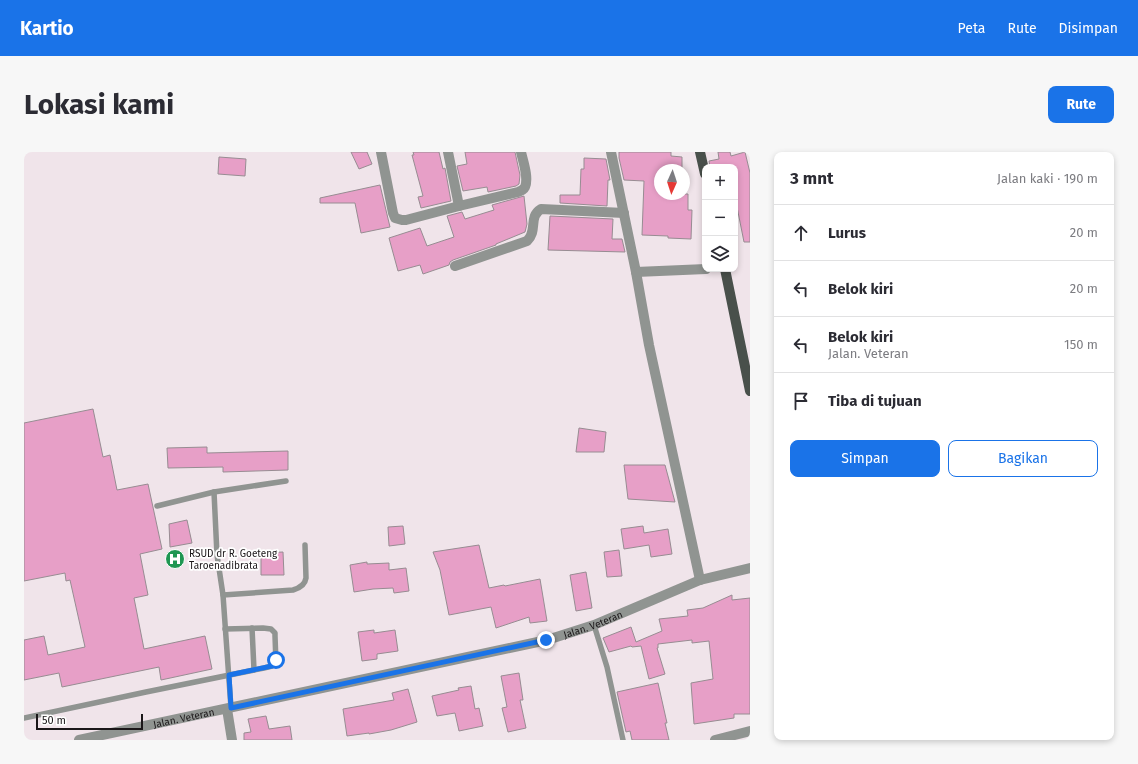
<!DOCTYPE html>
<html lang="id">
<head>
<meta charset="utf-8">
<style>
  :root { --surface:#fff; --page:#f7f7f7; --text:#2b2b33; --muted:#7c7c81; --line:#e1e1e2; --accent:#1a73e8 }
  body { margin:0; font-family:"Fira Sans",sans-serif; background:var(--page); color:var(--text) }
  .controls { position:absolute; right:12px; top:12px; display:grid; overflow:hidden; border-radius:8px; box-shadow:0 2px 6px #0003 }
  .controls button { width:36px; height:36px; display:grid; place-items:center; padding:0; border:0; border-bottom:1px solid var(--line); background:var(--surface); color:var(--text); font:20px sans-serif }
  .compass { position:absolute; left:630px; top:12px; width:36px; height:36px; border-radius:50%; background:var(--surface); box-shadow:0 2px 6px #0003; rotate:183deg }
  .scale { position:absolute; left:12px; bottom:10px; width:107px; box-sizing:border-box; padding-left:4px; border:2px solid #1b1719; border-top:0; font-size:11px; line-height:14px; white-space:nowrap; color:#1b1719; -webkit-text-stroke:3px #fff; paint-order:stroke }
  .stop { position:absolute; width:12px; height:12px; margin:-9px; border:3px solid #1a73e8; border-radius:50%; background:#fff }
  .stop.end { background:#1a73e8; border-color:#fff; box-shadow:0 1px 4px #0008 }
  .list { margin:0; padding:0; list-style:none }
  h2 { display:flex; justify-content:space-between; align-items:center; height:52px; margin:0; padding:0 16px; font-size:17px }
  h2 small { font-size:13px; font-weight:400; color:var(--muted) }
  .list li { display:grid; grid-template-columns:26px 1fr auto; gap:12px; align-items:center; box-sizing:border-box; height:56px; padding:0 16px; border-top:1px solid var(--line) }
  .list b { display:block; font-size:15px; white-space:nowrap }
  .list p { margin:0; font-size:13px; white-space:nowrap; color:var(--muted) }
  .list em { font-size:13px; font-style:normal; color:var(--muted) }
  .actions { display:flex; gap:8px; padding:12px 16px }
  .actions a { flex:1; padding:9px 0; border:1px solid var(--accent); border-radius:8px; text-align:center; font-size:14px; color:var(--accent) }
  .actions .main { background:var(--accent); color:#fff }
  .icon { flex:none; width:22px; height:22px; fill:none; stroke:currentColor; stroke-width:2; stroke-linecap:round; stroke-linejoin:round }
  .map { position:relative; flex:none; width:726px; height:588px; overflow:hidden; border-radius:8px }
  header { display:flex; align-items:center; gap:24px; box-sizing:border-box; height:56px; padding:0 20px; background:var(--accent); color:#fff }
  header strong { font-size:19px }
  nav { display:flex; gap:22px; margin-inline-start:auto; font-size:14px }
  .intro { display:flex; align-items:center; justify-content:space-between; box-sizing:border-box; height:96px; padding:0 24px }
  h1 { margin:0; font-size:28px }
  .button { padding:10px 18px; border-radius:8px; background:var(--accent); color:#fff; font-size:14px; font-weight:700 }
  main { display:flex; gap:24px; padding:0 24px }
  aside { flex:1; background:var(--surface); border-radius:8px; box-shadow:0 2px 6px #0003 }
  .map>svg:first-child { display:block }
</style>
</head>
<body>
<header>
<strong>Kartio</strong>
<nav><a>Peta</a><a>Rute</a><a>Disimpan</a></nav>
</header>
<div class="intro"><h1>Lokasi kami</h1><a class="button">Rute</a></div>
<main>
<div class="map">
<svg width="726" height="588" viewBox="0 0 726 588">
  <rect width="100%" height="100%" fill="#f0e4ea"/>
  <!-- building -->
  <g fill="#e79fc7" stroke="#978c92">
    <polygon points="327,0 343,0 348,12 335,17"/>
    <polygon points="389,0 415,0 419,17 421,16 427,49 397,56 394,45 399,44 388,3 390,3"/>
    <polygon points="441,0 491,0 496,23 495,32 492,34 464,40 463,35 439,39 433,14 443,12"/>
    <polygon points="595,0 647,0 647,4 658,5 658,18 636,18 636,42 664,42 664,58 668,58 667,87 644,86 644,84 618,83 620,29 600,28 595,6"/>
    <polygon points="694,0 706,0 707,4 721,0 726,21 726,90 720,90 711,45 711,15 686,15 685,9 695,7"/>
    <polygon points="195,5 222,7 221,24 194,22"/>
    <polygon points="560,6 582,7 586,28 584,28 583,54 536,51 536,43 556,43 557,17 560,17"/>
    <polygon points="356,33 366,75 337,81 331,51 296,51 296,46"/>
    <polygon points="500,44 503,72 501,80 472,92 472,93 429,108 426,110 425,113 399,122 396,113 374,119 365,86 396,76 403,94 430,85 423,64 438,60 441,67 470,58 468,53"/>
    <polygon points="526,64 589,67 588,87 598,87 601,100 524,98"/>
    <polygon points="69,257 79,305 86,303 93,338 124,332 138,397 116,402 124,443 110,446 120,497 181,484 188,517 137,528 135,515 38,535 35,521 0,528 0,488 20,484 24,503 61,495 46,428 42,429 41,421 0,429 0,271"/>
    <polygon points="555,276 582,280 580,300 552,300"/>
    <polygon points="183,295 183,301 264,299 264,318 199,320 199,315 144,316 143,296"/>
    <polygon points="600,313 641,313 651,350 604,347"/>
    <polygon points="163,368 168,391 146,395 145,372"/>
    <polygon points="379,374 381,392 365,394 364,375"/>
    <polygon points="619,374 620,381 644,377 648,402 627,405 625,393 600,397 597,377"/>
    <polygon points="455,393 465,436 480,433 481,434 516,427 523,469 506,471 505,465 472,476 467,455 425,463 416,418 409,400"/>
    <polygon points="595,398 598,424 583,425 580,400"/>
    <polygon points="259,400 260,423 237,423 237,401"/>
    <polygon points="343,410 343,412 365,411 365,418 382,416 385,439 370,441 369,436 349,437 330,440 326,413"/>
    <polygon points="562,420 568,456 552,459 546,423"/>
    <polygon points="708,443 708,448 726,446 726,562 710,562 710,566 670,572 667,531 689,527 685,489 668,491 668,488 634,492 634,496 633,496 641,522 625,527 617,494 608,495 607,494 585,500 579,486 607,475 612,490 638,479 635,467 664,464 663,458 679,456"/>
    <polygon points="350,478 350,481 371,478 374,499 353,502 353,507 338,509 334,480"/>
    <polygon points="495,521 499,548 496,548 502,576 484,580 478,556 483,555 477,524"/>
    <polygon points="634,531 643,571 641,571 645,588 608,588 606,579 602,580 593,540"/>
    <polygon points="447,534 451,557 455,556 459,574 435,579 431,561 413,564 408,544 435,538 434,536"/>
    <polygon points="384,537 393,570 367,578 345,582 345,581 323,584 319,557 370,548 368,541"/>
    <polygon points="242,564 245,577 266,574 268,588 220,588 220,581 227,580 224,567"/>
  </g>
  <g fill="none" stroke-linecap="round" stroke-linejoin="round">
    <!-- service -->
    <g stroke="#909491" stroke-width="5.5">
      <polyline points="190,340 193,403 199,443 207,556"/>
      <polyline points="133,354 190,340 262,329"/>
      <path d="M 199,443 L 269,438 C 276,436 281,433 282,426 L 281,393"/>
      <polyline points="570,473 583,515 599,588"/>
      <polyline points="228,476 230,518"/>
      <polyline points="0,566 122,540 240,516 248,514 252,511 251,484 251,481 247,477 239,476 201,477"/>
    </g>
    <!-- minor -->
    <g stroke="#909491" stroke-width="10">
      <polyline points="357,0 369,61 371,66 378,68 382,68 435,54 424,0"/>
      <polyline points="587,0 612,120 625,193 676,428"/>
      <path d="M 435,54 L 494,40 C 497,39 500,37 501,35 C 505,26 499,9 497,0"/>
      <path d="M 431,114 L 503,89 C 514,79 504,65 517,57 L 600,61"/>
      <polyline points="612,120 682,117"/>
      <polyline points="203,557 208,588"/>
      <polyline points="691,588 726,579"/>
    </g>
    <!-- tertiary -->
    <path stroke="#909491" stroke-width="10" id="s1" d="M 55,588 L 523,488 L 570,473 L 676,428 L 726,416"/>
    <!-- primary -->
    <g stroke="#49504b" stroke-width="10">
      <polyline points="676,0 681,22"/>
      <polyline points="701,117 726,239"/>
    </g>
  </g>
  <g fill="none" stroke-linecap="round" stroke-linejoin="round">
    <!-- route -->
    <polyline stroke="#1a73e8" stroke-width="5" points="252,508 252,511 248,514 205,523 207,556 522,488"/>
  </g>
  <!-- icons -->
  <defs>
    <g id="hospital-disc" transform="scale(1)"><circle r="9.5" fill="#1f9652" stroke="#fff"/><path d="M-5-5h3v3.5h4V-5h3V5h-3V1.5h-4V5h-3Z" fill="#fff"/></g>
  </defs>
  <g fill-rule="evenodd">
    <use href="#hospital-disc" x="151" y="407"/>
  </g>
  <g text-anchor="middle" stroke-width="3.5" stroke-linejoin="round" paint-order="stroke">
    <!-- poi labels -->
    <g font-size="10" fill="#1b1719" stroke="#fff" text-anchor="start">
      <text x="165" y="405">RSUD dr R. Goeteng<tspan x="165" dy="12">Taroenadibrata</tspan></text>
    </g>
    <!-- street labels -->
    <g font-size="10" fill="#1b1719" stroke="#fff">
      <text dy="4" stroke="none"><textPath href="#s1" startOffset="527">Jalan. Veteran</textPath></text>
      <text dy="4" stroke="none"><textPath href="#s1" startOffset="107">Jalan. Veteran</textPath></text>
    </g>
  </g>
</svg>
<div class="controls">
<button>+</button>
<button>−</button>
<button><svg class="icon" aria-label="layers" viewBox="0 0 24 24"><path d="M12 4l9 5-9 5-9-5zM3 14l9 5 9-5"/></svg></button>
</div>
<svg class="compass" viewBox="-18 -18 36 36"><path d="M0-13l5 13h-10z" fill="#e53935"/><path d="M0 13l5-13h-10z" fill="#7c7c81"/></svg>
<div class="scale">50 m</div>
<div class="stop" style="left:252px;top:508px"></div>
<div class="stop end" style="left:522px;top:488px"></div>
</div>
<aside>
<h2>3 mnt<small>Jalan kaki · 190 m</small></h2>
<ul class="list">
<li><svg class="icon" aria-label="ahead" viewBox="0 0 24 24"><path d="M12 20V5M6 11l6-6 6 6"/></svg><div><b>Lurus</b></div><em>20 m</em></li>
<li><svg class="icon" aria-label="left" viewBox="0 0 24 24"><path d="M17 20v-9H6M10 6l-5 5 5 5"/></svg><div><b>Belok kiri</b></div><em>20 m</em></li>
<li><svg class="icon" aria-label="left" viewBox="0 0 24 24"><path d="M17 20v-9H6M10 6l-5 5 5 5"/></svg><div><b>Belok kiri</b><p>Jalan. Veteran</p></div><em>150 m</em></li>
<li><svg class="icon" aria-label="arrive" viewBox="0 0 24 24"><path d="M6 21V4h12l-3 4 3 4H6"/></svg><div><b>Tiba di tujuan</b></div></li>
</ul>
<div class="actions"><a class="main">Simpan</a><a>Bagikan</a></div>
</aside>
</main>
</body>
</html>
